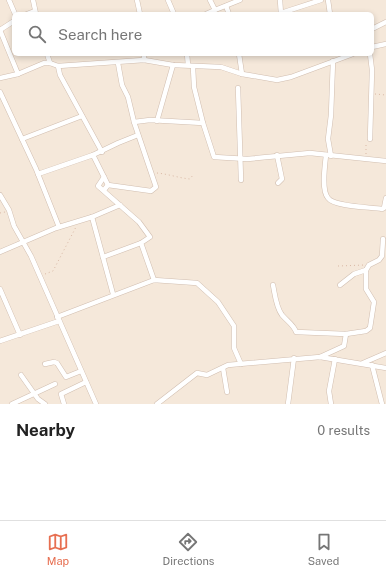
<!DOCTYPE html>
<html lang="en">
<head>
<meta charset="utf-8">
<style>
  :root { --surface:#fff; --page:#f2f2f2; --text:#222; --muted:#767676; --line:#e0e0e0; --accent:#e76f51 }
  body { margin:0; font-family:"Public Sans",sans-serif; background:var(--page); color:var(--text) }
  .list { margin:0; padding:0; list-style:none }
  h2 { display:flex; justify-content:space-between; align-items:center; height:52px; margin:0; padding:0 16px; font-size:17px }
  h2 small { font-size:13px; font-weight:400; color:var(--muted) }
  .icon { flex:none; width:22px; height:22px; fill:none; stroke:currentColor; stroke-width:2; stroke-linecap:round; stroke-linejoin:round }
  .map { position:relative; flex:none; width:386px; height:404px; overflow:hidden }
  .search { position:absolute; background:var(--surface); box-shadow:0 2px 6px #0003; left:12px; right:12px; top:12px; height:44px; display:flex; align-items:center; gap:10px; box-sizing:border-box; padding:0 14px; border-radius:6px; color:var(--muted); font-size:15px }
  .sheet { height:116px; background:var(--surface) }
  nav { display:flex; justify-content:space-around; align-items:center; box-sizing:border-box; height:56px; border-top:1px solid var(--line); background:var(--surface); font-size:11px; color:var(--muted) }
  nav a { display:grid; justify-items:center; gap:2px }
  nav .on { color:var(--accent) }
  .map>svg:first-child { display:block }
</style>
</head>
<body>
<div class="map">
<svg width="386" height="404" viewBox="0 0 386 404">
  <rect width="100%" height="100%" fill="#fdf6ec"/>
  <!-- residential -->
  <path fill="#f5e8da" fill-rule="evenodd" d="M 0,0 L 386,0 L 386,404 L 0,404 ZM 14,14 L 372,14 L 372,54 L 14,54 Z"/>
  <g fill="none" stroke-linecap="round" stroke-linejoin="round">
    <!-- minor casing -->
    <g stroke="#d1beb0" stroke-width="5.5">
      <g id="minor">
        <polyline points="9,0 15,14"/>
        <polyline points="33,0 36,14"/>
        <polyline points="137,0 140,14"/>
        <polyline points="168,0 174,14"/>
        <polyline points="280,0 281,14"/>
        <polyline points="328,0 330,14"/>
        <polyline points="226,6 229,14"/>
        <polyline points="215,10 240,0"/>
        <polyline points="281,13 321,0"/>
        <polyline points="27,14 35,11"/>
        <polyline points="206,14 215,10 210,0"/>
        <polyline points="372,29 386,22"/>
        <polyline points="0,30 18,74"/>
        <polyline points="0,30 14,21"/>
        <polyline points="372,47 386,44"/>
        <polyline points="47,54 50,63"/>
        <polyline points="144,54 144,60"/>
        <polyline points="187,54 188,65"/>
        <polyline points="239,54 242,74"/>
        <polyline points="370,54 372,70 370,139"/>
        <polyline points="58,66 60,75 102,152"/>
        <polyline points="193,67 194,87 203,123"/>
        <polyline points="0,78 18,74 44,63 50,63 58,66 144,60 173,65 221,67 242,74 277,80 291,77 353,54"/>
        <polyline points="238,88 241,180"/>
        <polyline points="0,92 36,169 59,227"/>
        <polyline points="157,121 173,65"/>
        <polyline points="134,122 150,120 203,123 214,157 247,159 310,153 386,161"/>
        <polyline points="22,139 82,116"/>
        <polyline points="277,155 282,179 278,183"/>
        <path d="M 326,155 C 325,166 321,190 328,198 C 334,207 371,207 382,209 L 384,208 L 386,198"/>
        <polyline points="331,156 328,139 331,115 333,61"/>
        <polyline points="38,174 93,155"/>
        <polyline points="104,177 98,186 139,222 150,237 141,243 154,280"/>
        <polyline points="108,185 93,155 118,143 138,135"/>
        <polyline points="104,190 108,185 151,191 156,187 134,122 128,97 122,85 118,63"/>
        <polyline points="0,195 9,210 14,226 31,256 96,404"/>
        <polyline points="92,217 113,294"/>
        <polyline points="0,252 56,228 92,217 120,205"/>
        <polyline points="103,257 141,243"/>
        <path d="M 273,285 C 275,295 276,307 282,315 C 287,321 294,325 296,332 L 346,334 L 366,331 L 370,328 L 374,302 L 366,289 L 366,270 L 369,265 L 379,260 L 382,256 L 383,239"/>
        <polyline points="340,285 354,274 366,270"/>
        <polyline points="0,289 20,335"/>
        <polyline points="57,317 154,280 197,283 218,302 234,326 234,348 241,364"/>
        <polyline points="0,341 59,321"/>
        <polyline points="320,357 344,346 346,334"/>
        <polyline points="363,363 386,353"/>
        <polyline points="45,364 54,362 57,363 66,377 81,371"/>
        <polyline points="372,365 382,404"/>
        <polyline points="223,368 227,392"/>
        <polyline points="21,375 38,399 45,404"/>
        <polyline points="12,404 55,384"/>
        <polyline points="64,404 61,394 86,382"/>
        <polyline points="157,404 197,373 207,375 228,365 320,357 386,368"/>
        <polyline points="288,404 294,358"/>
        <polyline points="331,404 329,391 335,359"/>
      </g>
    </g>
    <!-- path -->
    <g stroke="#d9b8a5" stroke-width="1" stroke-dasharray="1 3" stroke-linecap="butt">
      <polyline points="375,94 386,95"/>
      <polyline points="366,154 366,142"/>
      <path d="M 157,173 C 168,174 179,178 190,179 L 193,175"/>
      <polyline points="0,213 5,212"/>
      <polyline points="338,266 365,265"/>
      <polyline points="45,274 53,271 76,227"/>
    </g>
    <!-- minor -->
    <use href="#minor" stroke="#fff" stroke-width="4.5"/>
  </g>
</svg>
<div class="search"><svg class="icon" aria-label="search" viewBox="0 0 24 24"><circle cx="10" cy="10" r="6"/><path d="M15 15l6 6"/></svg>Search here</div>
</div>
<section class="sheet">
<h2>Nearby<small>0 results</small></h2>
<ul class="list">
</ul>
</section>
<nav>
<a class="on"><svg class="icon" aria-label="map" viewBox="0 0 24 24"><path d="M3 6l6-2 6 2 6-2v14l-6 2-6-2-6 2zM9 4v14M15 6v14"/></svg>Map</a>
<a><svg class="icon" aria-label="directions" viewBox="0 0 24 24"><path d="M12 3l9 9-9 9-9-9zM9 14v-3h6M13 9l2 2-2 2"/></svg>Directions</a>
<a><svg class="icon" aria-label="saved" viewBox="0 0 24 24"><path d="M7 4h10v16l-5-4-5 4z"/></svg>Saved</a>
</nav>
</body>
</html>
